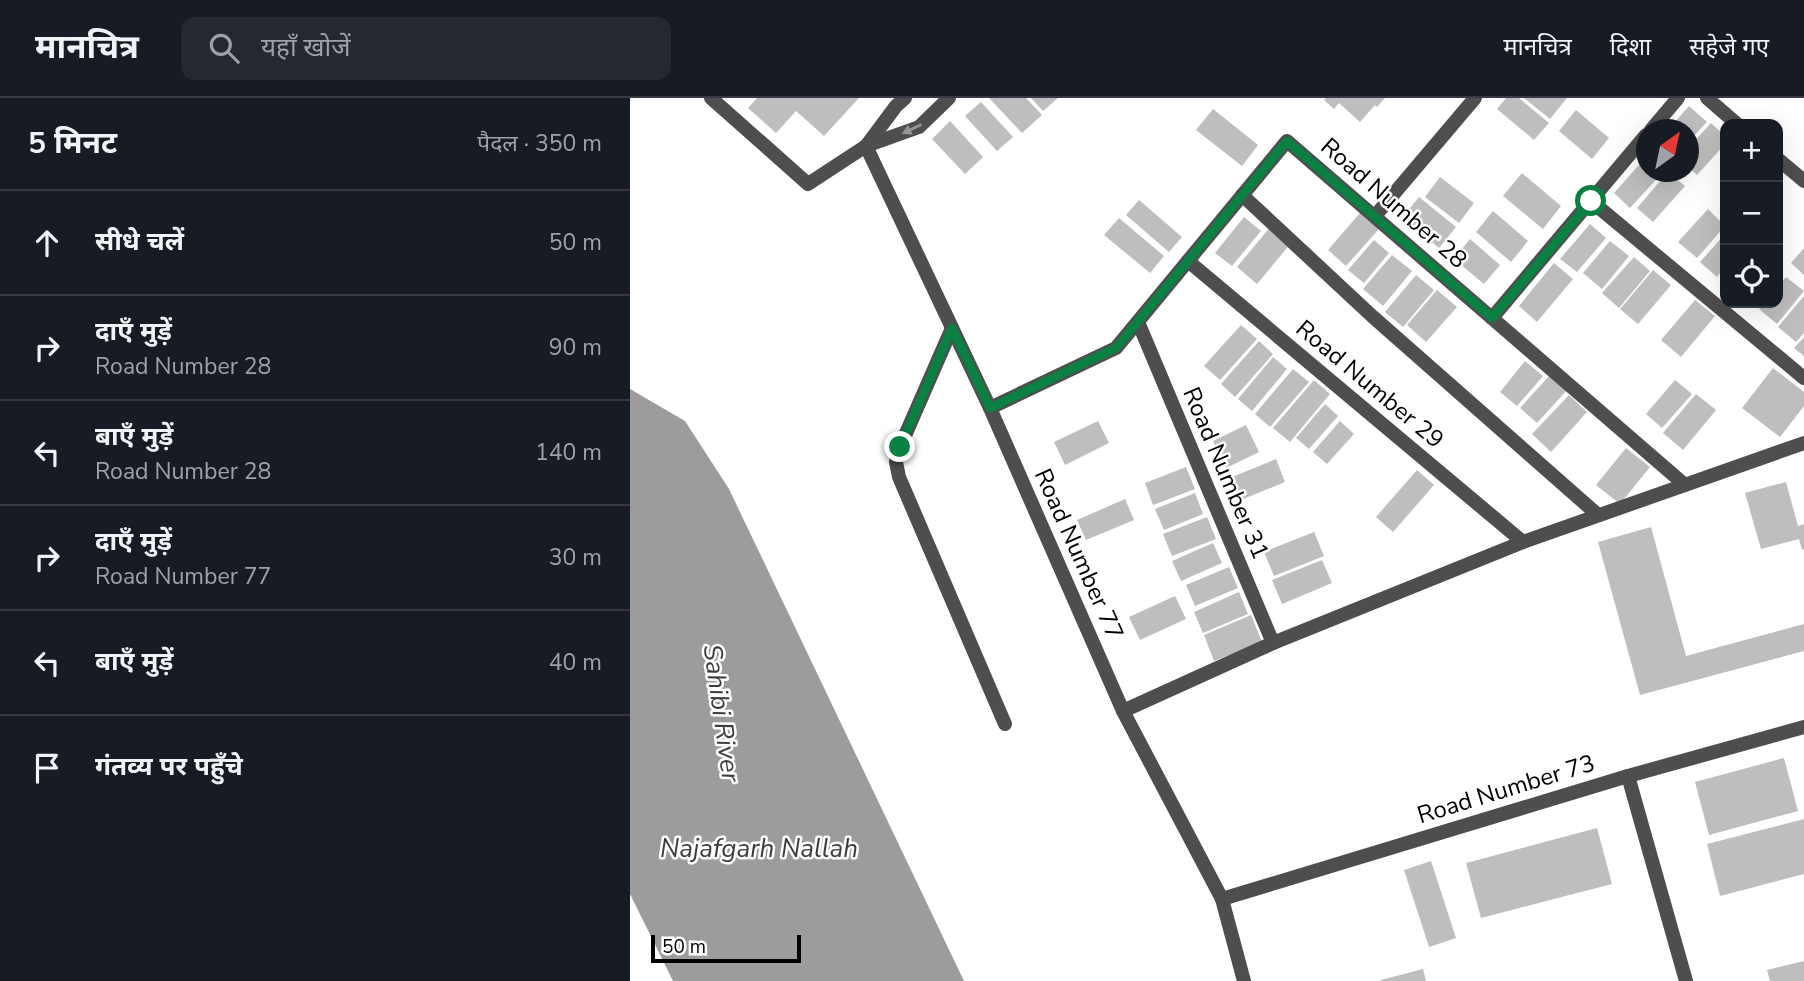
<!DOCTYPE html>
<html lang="hi">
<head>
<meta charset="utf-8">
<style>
  :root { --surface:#171b24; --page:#242831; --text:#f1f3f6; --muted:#9ea1a6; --line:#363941 }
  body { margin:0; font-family:"Nunito Sans","Noto Sans Devanagari",sans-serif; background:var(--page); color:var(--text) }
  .controls { position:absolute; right:21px; top:21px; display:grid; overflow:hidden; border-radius:14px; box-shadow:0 7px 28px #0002 }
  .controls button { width:63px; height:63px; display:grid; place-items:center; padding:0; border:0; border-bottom:2px solid var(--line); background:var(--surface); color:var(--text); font:35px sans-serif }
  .compass { position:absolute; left:1006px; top:21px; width:63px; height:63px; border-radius:50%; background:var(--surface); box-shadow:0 7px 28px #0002; rotate:33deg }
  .scale { position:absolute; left:21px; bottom:18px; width:150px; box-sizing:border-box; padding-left:7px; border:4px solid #000; border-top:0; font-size:19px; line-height:24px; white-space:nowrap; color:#000; -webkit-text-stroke:5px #fff; paint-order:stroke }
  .stop { position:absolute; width:21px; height:21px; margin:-16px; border:5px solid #0b8043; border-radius:50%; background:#fff }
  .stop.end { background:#0b8043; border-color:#fff; box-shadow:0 2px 7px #0008 }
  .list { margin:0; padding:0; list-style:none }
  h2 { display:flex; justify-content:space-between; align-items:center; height:91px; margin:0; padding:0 28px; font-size:30px }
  h2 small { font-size:23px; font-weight:400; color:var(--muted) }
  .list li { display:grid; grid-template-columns:46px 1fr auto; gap:21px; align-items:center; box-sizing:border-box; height:105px; padding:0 28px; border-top:2px solid var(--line) }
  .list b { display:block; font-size:26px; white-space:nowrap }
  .list p { margin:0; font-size:23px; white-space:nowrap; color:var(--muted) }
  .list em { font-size:23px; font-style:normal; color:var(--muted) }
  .icon { flex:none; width:38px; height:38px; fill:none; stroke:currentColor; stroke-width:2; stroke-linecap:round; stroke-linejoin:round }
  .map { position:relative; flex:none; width:1174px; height:883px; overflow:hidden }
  header { display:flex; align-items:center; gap:42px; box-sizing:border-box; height:98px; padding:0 35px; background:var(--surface); border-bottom:2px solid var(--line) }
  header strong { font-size:33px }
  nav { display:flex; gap:38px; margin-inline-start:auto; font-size:24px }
  .search { width:490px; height:63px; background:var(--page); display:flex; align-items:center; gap:18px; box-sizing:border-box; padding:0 24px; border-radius:14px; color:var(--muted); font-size:26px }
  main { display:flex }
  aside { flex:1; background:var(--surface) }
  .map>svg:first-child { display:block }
</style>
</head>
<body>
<header>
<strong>मानचित्र</strong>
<div class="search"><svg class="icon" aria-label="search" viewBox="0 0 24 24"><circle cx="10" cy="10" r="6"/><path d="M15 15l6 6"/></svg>यहाँ खोजें</div>
<nav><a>मानचित्र</a><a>दिशा</a><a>सहेजे गए</a></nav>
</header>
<main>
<aside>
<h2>5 मिनट<small>पैदल · 350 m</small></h2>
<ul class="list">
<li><svg class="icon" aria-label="ahead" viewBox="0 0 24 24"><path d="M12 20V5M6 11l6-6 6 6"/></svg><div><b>सीधे चलें</b></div><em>50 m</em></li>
<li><svg class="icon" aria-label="right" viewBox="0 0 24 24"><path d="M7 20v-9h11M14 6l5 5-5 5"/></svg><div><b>दाएँ मुड़ें</b><p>Road Number 28</p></div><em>90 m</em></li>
<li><svg class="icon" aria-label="left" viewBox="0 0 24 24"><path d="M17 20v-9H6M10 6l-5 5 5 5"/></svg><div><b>बाएँ मुड़ें</b><p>Road Number 28</p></div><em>140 m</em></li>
<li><svg class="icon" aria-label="right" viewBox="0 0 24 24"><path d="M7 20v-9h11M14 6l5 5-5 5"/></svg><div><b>दाएँ मुड़ें</b><p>Road Number 77</p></div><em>30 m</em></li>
<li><svg class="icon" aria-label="left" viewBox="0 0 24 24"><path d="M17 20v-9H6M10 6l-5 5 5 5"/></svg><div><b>बाएँ मुड़ें</b></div><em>40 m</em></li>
<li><svg class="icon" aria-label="arrive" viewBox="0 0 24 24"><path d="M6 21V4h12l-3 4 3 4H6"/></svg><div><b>गंतव्य पर पहुँचे</b></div></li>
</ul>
</aside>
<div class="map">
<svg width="1174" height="883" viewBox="0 0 1174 883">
  <rect width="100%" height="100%" fill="#fff"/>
  <!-- water -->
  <polygon fill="#9c9c9c" points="0,291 55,323 99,391 334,883 43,883 0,796"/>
  <!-- building -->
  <g fill="#bebebe">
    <polygon points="127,0 229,0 194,38 166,13 146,35 118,10"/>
    <polygon points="359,0 396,0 412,17 392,35"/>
    <polygon points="401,0 428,0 413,13"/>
    <polygon points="696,0 755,0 747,9 745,7 730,24 709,5 704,11 694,2"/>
    <polygon points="876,0 889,0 919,25 904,42 867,11"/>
    <polygon points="894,0 937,0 920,21"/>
    <polygon points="351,4 383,39 367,53 335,18"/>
    <polygon points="1059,8 1077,24 1058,44 1058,32 1038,32"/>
    <polygon points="583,11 628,47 612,68 566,32"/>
    <polygon points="946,12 979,40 962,61 929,33"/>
    <polygon points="320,23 353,59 335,76 302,41"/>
    <polygon points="1081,25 1095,38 1095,46 1067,77 1058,69 1058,50"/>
    <polygon points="1016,59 1016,74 1033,74 1000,110 984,95"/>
    <polygon points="1038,74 1055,88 1023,124 1007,110"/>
    <polygon points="892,75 931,108 913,131 873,98"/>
    <polygon points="810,79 844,105 829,125 795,99"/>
    <polygon points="789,99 826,129 809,150 772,120"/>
    <polygon points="509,102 552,139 539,154 496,117"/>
    <polygon points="1078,111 1095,128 1067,160 1048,144"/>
    <polygon points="863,113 898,143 881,164 846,134"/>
    <polygon points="730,115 749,131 716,168 698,152"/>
    <polygon points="614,119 631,133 602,168 585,155"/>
    <polygon points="489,120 534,158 520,175 474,137"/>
    <polygon points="960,126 976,140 947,174 930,161"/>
    <polygon points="641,128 661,145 627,186 607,169"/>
    <polygon points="1095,136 1095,169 1087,179 1070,164"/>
    <polygon points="840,141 870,167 854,186 824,161"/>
    <polygon points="744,142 759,155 734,185 718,172"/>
    <polygon points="980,143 999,158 972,191 953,175"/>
    <polygon points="1174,150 1174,177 1161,165"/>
    <polygon points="762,157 782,173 753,208 733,191"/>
    <polygon points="1004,159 1020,173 989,210 972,195"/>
    <polygon points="924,165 943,181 907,224 889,208"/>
    <polygon points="1023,172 1041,187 1008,226 990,211"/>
    <polygon points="786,177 804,192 773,229 755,214"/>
    <polygon points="1156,179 1174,193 1147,226 1129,211 1135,205 1148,205 1148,189"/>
    <polygon points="807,192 827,209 796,244 777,227"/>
    <polygon points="1174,198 1174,235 1166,244 1148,229"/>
    <polygon points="1065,202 1085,218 1051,259 1031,242"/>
    <polygon points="611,227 627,241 590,282 574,268"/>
    <polygon points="1174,239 1174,258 1164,250"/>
    <polygon points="629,243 643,256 605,299 591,286"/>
    <polygon points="643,259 657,271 622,313 608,301"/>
    <polygon points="895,263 913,278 887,308 870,294"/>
    <polygon points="1143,270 1174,294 1174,308 1150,339 1112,310"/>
    <polygon points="663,271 679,284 640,329 625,316"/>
    <polygon points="921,276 938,291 907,325 890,310"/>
    <polygon points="684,282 700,296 660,344 643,330"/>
    <polygon points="1045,282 1062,296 1032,330 1016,316"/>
    <polygon points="1066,296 1086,312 1053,352 1033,335"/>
    <polygon points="939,297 957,314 921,354 902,336"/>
    <polygon points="695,306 708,318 679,351 666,340"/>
    <polygon points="468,323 479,345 435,367 424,344"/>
    <polygon points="710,323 724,336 697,366 683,354"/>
    <polygon points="616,327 629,354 596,370 583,343"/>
    <polygon points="996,350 1020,369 990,406 966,387"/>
    <polygon points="646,361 655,384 611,402 602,379"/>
    <polygon points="556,369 565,391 523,407 515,385"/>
    <polygon points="787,372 804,387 763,434 746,419"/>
    <polygon points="1156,384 1168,428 1174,426 1174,451 1172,452 1169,441 1131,451 1115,395"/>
    <polygon points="565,395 573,416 534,432 525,411"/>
    <polygon points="495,401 504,422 456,442 447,422"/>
    <polygon points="577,419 586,441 542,458 533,436"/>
    <polygon points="1021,429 1056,558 1174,526 1174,553 1010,597 968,444"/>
    <polygon points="684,434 694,458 644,478 634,454"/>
    <polygon points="583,445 592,465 551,483 542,463"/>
    <polygon points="692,462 702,485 652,506 642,482"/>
    <polygon points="599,469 608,490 565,508 556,487"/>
    <polygon points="609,494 618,516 573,535 564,514"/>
    <polygon points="545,498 556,521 510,542 499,519"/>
    <polygon points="621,517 632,544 584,563 574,537"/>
    <polygon points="1154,660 1168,713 1079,737 1065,684"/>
    <polygon points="1174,721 1174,776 1090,798 1077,746"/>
    <polygon points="967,730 982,786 851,820 836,765"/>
    <polygon points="801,763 826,840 799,849 774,772"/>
    <polygon points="1174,863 1174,883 1140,883 1137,872"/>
    <polygon points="793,871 796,883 751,883 751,882"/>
  </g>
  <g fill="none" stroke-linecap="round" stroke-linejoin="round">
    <!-- street -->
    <g stroke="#4e4e4e" stroke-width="14">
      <polyline points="81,0 178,86 236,48 289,29 319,0"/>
      <polyline points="1077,0 1107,26"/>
      <polyline points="1021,32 1048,0"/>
      <polyline points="237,47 266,8 275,0"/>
      <polyline points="236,48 360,310 493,613 592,801 614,883"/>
      <polyline points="1148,61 1174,83"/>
      <polyline points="612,97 742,218 968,417"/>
      <polyline points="961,103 1174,280"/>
      <polyline points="745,118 845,0"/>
      <polyline points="558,163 893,444"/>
      <polyline points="862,220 1016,37"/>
      <polyline points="508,224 643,545"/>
      <polyline points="322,230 270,349 266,364 269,379 375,626"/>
      <polyline points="360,310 486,250 657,43 1055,387"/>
      <polyline points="493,613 643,545 893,444 1174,345"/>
      <polyline points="998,678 1056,883"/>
      <polyline points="592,801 998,678 1174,629"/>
    </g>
  </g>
  <!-- one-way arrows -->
  <defs><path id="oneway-solid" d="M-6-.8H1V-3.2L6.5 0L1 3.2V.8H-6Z" transform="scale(1.75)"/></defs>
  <use fill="#959595" href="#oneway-solid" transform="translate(282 31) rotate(155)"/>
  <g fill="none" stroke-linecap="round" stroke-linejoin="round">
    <!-- route -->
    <polyline stroke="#0b8043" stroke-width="9" points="270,349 322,230 360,310 486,250 657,43 862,220 961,103"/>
  </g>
  <g text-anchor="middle" stroke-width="5" stroke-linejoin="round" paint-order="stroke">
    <!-- street labels -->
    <g font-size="24" fill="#000" stroke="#fff">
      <text transform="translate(764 105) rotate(41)" y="8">Road Number 28</text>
      <text transform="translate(740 286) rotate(40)" y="8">Road Number 29</text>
      <text transform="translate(596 375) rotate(67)" y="8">Road Number 31</text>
      <text transform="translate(449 456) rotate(66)" y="8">Road Number 77</text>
      <text transform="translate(876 691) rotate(-17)" y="8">Road Number 73</text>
    </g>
    <!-- water labels -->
    <g font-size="26" font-style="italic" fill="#3d3d3d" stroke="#fff">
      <text transform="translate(92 615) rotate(82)" y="9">Sahibi River</text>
      <text x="129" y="759">Najafgarh Nallah</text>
    </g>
  </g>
</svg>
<div class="controls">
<button>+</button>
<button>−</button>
<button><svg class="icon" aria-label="locate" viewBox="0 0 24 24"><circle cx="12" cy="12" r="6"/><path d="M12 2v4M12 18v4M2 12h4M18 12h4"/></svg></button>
</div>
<svg class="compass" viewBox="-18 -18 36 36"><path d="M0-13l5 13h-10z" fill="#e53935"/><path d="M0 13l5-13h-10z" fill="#9ea1a6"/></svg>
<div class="scale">50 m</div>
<div class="stop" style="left:961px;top:103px"></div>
<div class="stop end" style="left:270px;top:349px"></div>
</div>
</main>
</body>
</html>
